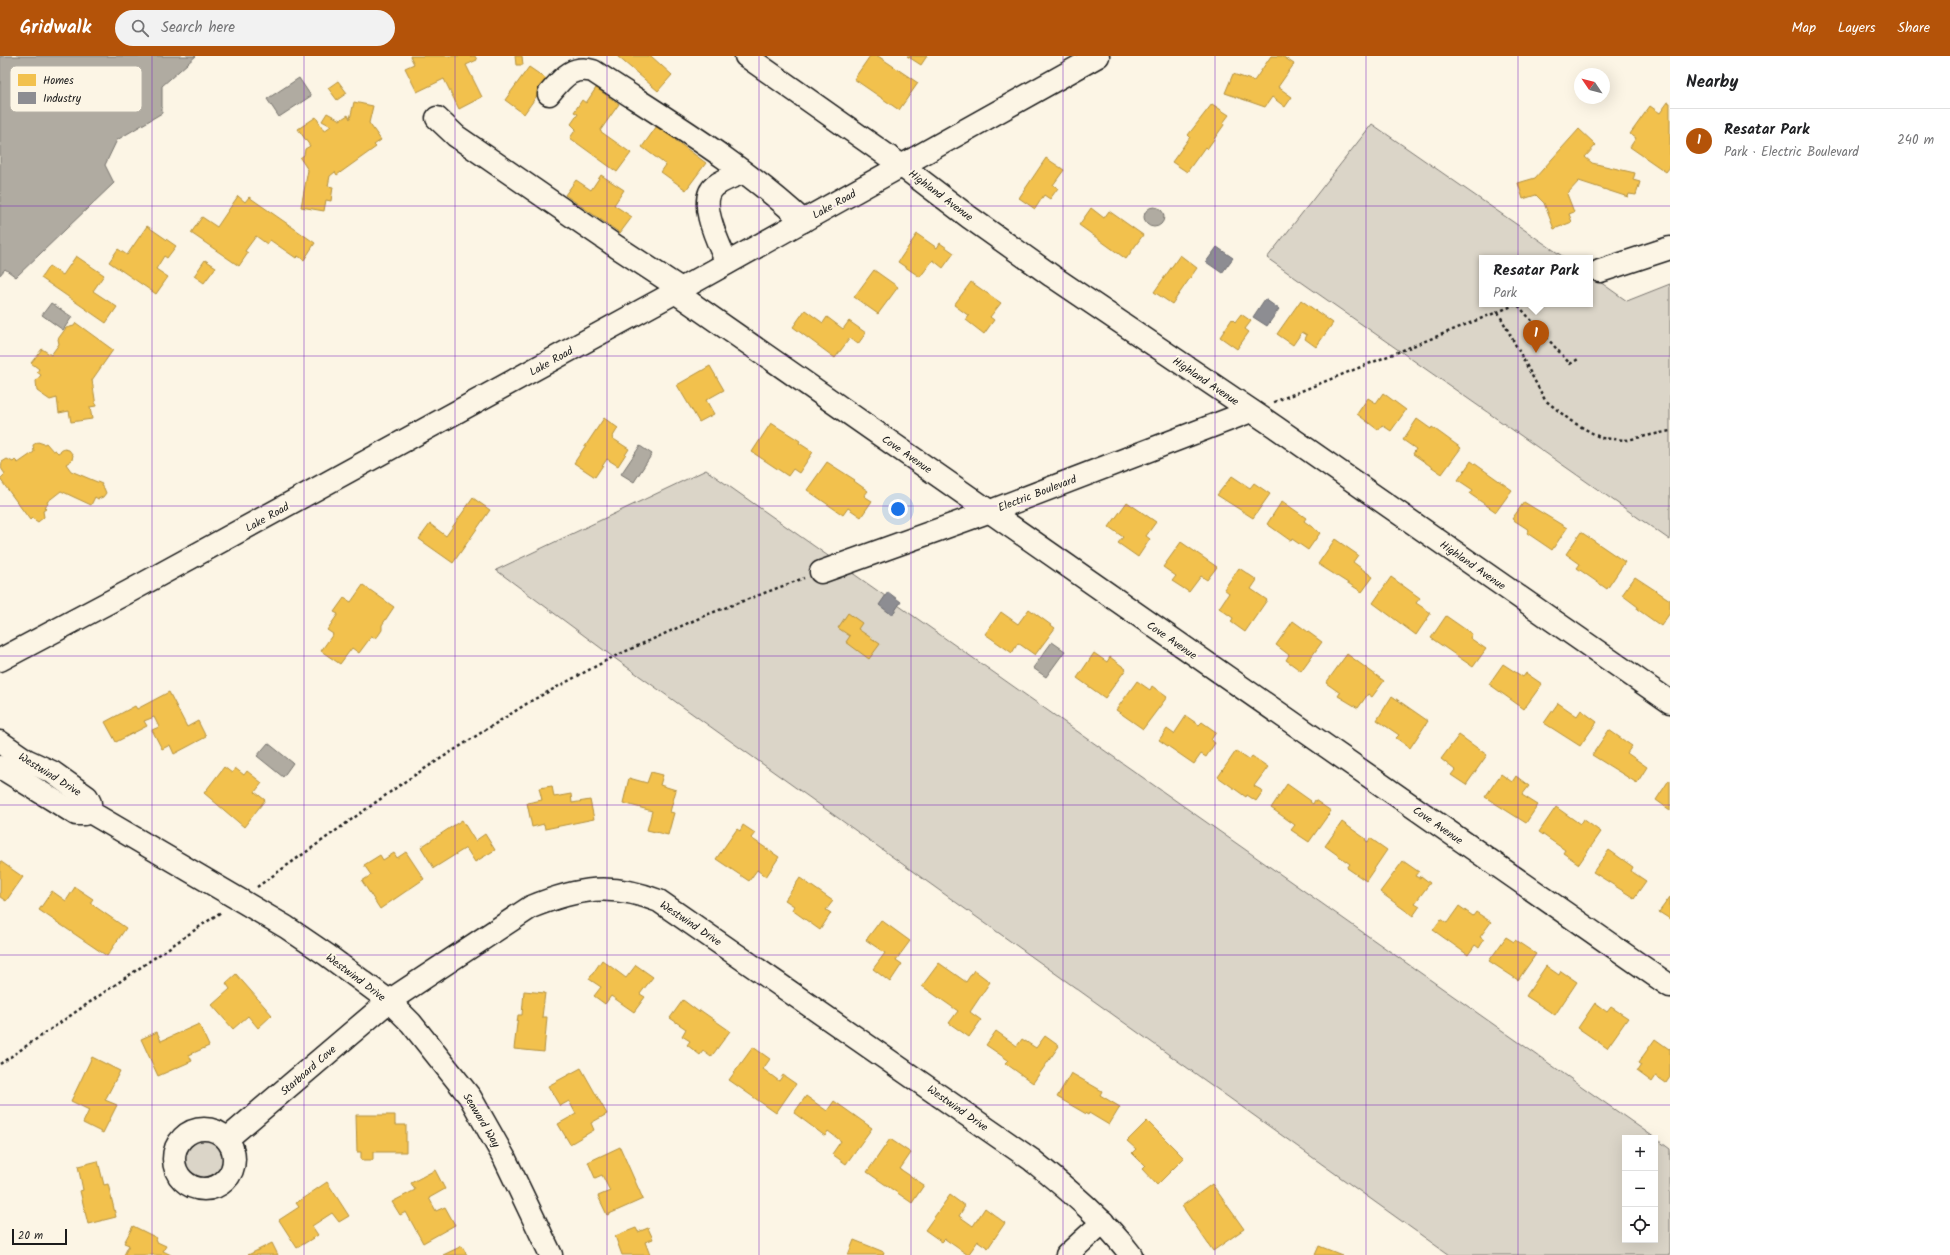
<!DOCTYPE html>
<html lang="en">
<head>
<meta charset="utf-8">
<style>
  :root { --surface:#fff; --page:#f2f2f2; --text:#202124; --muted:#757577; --line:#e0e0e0; --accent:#b45309 }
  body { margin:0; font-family:Kalam,sans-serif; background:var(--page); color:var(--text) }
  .controls { position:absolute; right:12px; bottom:12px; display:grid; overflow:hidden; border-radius:0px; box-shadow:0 4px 16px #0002 }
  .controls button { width:36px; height:36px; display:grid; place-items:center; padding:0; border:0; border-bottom:1px solid var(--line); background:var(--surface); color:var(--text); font:20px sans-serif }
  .compass { position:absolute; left:1574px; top:12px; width:36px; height:36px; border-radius:50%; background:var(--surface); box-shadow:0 4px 16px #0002; rotate:305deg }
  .scale { position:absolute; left:12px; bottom:10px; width:55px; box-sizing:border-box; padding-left:4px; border:2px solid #1c1c1c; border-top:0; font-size:11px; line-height:14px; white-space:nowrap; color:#1c1c1c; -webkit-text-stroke:3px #fcf5e5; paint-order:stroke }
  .you { position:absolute; left:898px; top:453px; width:14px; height:14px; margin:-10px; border:3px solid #fff; border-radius:50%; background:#1a73e8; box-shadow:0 0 0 6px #1a73e833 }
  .badge { display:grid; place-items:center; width:26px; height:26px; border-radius:50%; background:var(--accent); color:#fff; font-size:13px; font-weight:700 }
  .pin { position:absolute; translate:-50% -33px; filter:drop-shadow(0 1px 2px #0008) }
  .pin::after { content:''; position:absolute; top:21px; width:14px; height:12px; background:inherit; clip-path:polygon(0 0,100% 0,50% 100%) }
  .popup { position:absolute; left:1479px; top:199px; width:114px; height:52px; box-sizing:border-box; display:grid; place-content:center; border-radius:0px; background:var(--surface); filter:drop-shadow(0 1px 3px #0005); font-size:13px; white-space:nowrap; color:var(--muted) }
  .popup b { font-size:15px; color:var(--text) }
  .popup::after { content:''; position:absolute; left:50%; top:100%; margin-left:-8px; border:8px solid transparent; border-top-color:var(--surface) }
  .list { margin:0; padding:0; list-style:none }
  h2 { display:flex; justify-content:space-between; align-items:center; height:52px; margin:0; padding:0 16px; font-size:17px }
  h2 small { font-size:13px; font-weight:400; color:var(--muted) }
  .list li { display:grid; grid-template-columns:26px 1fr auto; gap:12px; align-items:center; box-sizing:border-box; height:64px; padding:0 16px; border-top:1px solid var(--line) }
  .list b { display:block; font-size:15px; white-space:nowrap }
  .list p { margin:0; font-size:13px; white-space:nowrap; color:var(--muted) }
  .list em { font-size:13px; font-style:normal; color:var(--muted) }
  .icon { flex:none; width:22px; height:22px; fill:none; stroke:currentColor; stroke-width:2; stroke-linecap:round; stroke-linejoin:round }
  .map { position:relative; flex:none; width:1670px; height:1199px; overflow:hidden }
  header { display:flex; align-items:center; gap:24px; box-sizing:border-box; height:56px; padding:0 20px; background:var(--accent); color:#fff }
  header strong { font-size:19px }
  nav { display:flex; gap:22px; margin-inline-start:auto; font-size:14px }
  .search { width:280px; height:36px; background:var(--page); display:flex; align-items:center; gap:10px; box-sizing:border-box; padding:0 14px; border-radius:22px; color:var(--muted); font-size:15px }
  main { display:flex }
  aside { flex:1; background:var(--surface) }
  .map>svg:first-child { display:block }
</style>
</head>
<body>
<header>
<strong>Gridwalk</strong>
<div class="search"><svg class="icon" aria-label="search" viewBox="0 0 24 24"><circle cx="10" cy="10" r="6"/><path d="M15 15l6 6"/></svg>Search here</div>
<nav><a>Map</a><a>Layers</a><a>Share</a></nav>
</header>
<main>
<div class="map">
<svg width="1670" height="1199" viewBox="0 0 1670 1199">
  <rect width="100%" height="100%" fill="#fcf5e5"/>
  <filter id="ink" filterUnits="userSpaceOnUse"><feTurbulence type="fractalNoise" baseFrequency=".025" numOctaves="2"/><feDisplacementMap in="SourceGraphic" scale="8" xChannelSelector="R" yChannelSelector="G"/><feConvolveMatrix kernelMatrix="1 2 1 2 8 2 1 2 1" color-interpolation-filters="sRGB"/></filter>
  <g filter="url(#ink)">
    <!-- green -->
    <g fill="#dbd5c8" stroke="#7c7872">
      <polygon points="1372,68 1565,202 1482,202 1482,248 1590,248 1590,219 1627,245 1670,228 1670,484 1267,202"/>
      <polygon points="706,414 1655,1082 1625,1082 1625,1184 1655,1184 1655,1082 1670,1093 1670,1199 1449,1199 613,601 496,514"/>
      <circle cx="204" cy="1103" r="19"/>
    </g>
    <!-- water -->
    <g fill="#b0aba1" stroke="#75726c">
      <polygon points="0,0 196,0 162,30 162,57 117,84 105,109 114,127 16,221 5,213 0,219"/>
      <polygon points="299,22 311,40 279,61 267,43"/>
      <circle cx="1154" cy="161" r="10"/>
      <polygon points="51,247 72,261 63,274 42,259"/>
      <polygon points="640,390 652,398 634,426 621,418"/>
      <polygon points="1052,586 1065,595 1046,621 1033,612"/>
      <polygon points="268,687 293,707 283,721 257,700"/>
    </g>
    <!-- homes -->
    <g fill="#f2c14e" stroke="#b2903f">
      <polygon points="410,0 475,0 477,4 466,9 482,41 459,53 444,23 417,36 405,12 414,8"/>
      <polygon points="515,0 522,0 523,9 516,9"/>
      <polygon points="617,0 651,0 672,19 658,35"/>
      <polygon points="870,0 878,0 918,27 899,54 854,23"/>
      <polygon points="907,0 927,0 921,9"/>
      <polygon points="1271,0 1282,0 1294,8 1278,31 1292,41 1285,51 1272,41 1265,51 1225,37 1233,18 1254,25"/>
      <polygon points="529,11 548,24 524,58 505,44"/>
      <polygon points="338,25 347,37 337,44 328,32"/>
      <polygon points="596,32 619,48 600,75 631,97 617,116 570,82 576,73 571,68 578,58 574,56 582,44 586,47"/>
      <polygon points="354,46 373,50 369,67 381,84 374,89 376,91 337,119 335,116 330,120 328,130 333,131 331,145 326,144 324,155 301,151 308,114 300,102 304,99 305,93 310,90 298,73 316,61 324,75 331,70 322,65 327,57 340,64 348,59 350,63"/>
      <polygon points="1668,46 1670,47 1670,111 1666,116 1630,91 1636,82 1630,78 1650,50 1660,57"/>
      <polygon points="1212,48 1229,59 1223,67 1224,69 1207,93 1205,91 1187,116 1172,106 1190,81 1188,79"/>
      <polygon points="659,67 678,81 675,84 706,107 686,134 661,116 666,109 642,91"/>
      <polygon points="1579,73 1596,89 1585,101 1592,107 1635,117 1633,124 1640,126 1636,139 1629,138 1628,141 1579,125 1567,138 1574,156 1569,158 1572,166 1554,173 1544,147 1536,139 1523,143 1518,127 1535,122"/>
      <polygon points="1046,102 1064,114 1053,129 1058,132 1050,143 1044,139 1035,153 1019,142"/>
      <polygon points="601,119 624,134 614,149 632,161 620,177 565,139 576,124 591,134"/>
      <polygon points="238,140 245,146 249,141 315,187 304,204 298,200 296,202 270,184 267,188 256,180 245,195 248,197 239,210 191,177 202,161 217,171"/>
      <polygon points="1091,152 1104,162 1109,155 1143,179 1126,203 1079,169"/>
      <polygon points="147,170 176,190 167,202 164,200 156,213 168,221 156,238 109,206 118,193 127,199"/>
      <polygon points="917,178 937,192 940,187 954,197 943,212 933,204 920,221 898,206"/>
      <polygon points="1180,199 1197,212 1172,248 1154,236"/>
      <polygon points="76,200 104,219 93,235 117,251 106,267 41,222 49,210 63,219"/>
      <polygon points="205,204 216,211 204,227 194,220"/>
      <polygon points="874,214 898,231 878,258 854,241"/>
      <polygon points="971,226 1001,247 990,261 994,264 984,278 966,264 969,260 954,249"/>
      <polygon points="1301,244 1333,267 1316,291 1305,283 1307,279 1302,276 1293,289 1277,278"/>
      <polygon points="805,254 823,267 827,261 843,273 849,265 866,277 858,288 850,282 835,302 793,271"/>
      <polygon points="1241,258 1251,265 1245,273 1249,276 1237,293 1220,281 1232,263 1235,266"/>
      <polygon points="76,267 113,294 92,324 96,350 90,351 92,363 71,366 69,355 59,357 57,342 50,344 37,335 36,325 41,319 37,316 39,313 31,307 42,293 51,299 59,288 58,283 66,272 74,270"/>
      <polygon points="710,310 724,334 706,344 714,358 699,366 677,329"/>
      <polygon points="1383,337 1406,354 1391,375 1382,369 1378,374 1357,358 1368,342 1376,347"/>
      <polygon points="604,362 618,372 612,382 629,393 618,410 607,403 595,421 574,407"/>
      <polygon points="1417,363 1431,373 1432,371 1461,392 1442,418 1413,398 1416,393 1403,384"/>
      <polygon points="771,367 800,385 799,387 813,396 799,417 793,413 788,420 752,396"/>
      <polygon points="38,386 44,388 46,387 53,395 55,394 58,397 64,393 69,394 73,399 72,404 66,408 71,415 102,428 101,430 104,432 106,437 103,441 98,443 95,441 91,449 61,435 47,446 48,448 44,451 46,453 43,455 44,461 38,466 32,462 30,464 0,423 5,418 1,412 2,406 7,403 13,406 15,404 18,407 34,396 33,389"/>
      <polygon points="1471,405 1512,434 1496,456 1470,438 1473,434 1458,424"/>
      <polygon points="827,406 855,424 854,425 868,435 864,440 872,445 861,461 848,452 843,459 807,434"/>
      <polygon points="1232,420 1250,432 1254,427 1270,438 1253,462 1217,439"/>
      <polygon points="473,442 490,454 453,507 419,483 430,468 446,480"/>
      <polygon points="1282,445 1306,462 1304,465 1320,477 1308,494 1292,483 1291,485 1267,468"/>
      <polygon points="1127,446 1156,466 1146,480 1150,483 1138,501 1118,487 1123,481 1109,471"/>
      <polygon points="1524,446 1567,472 1552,494 1527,477 1529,474 1512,463"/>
      <polygon points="1581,476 1625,506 1607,533 1577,512 1580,508 1566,498"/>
      <polygon points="1335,483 1358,499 1353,506 1373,521 1362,536 1318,508"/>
      <polygon points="1181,486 1217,511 1207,524 1201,520 1189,536 1172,525 1176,520 1163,511"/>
      <polygon points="1239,512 1257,524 1251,533 1267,544 1245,576 1231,566 1233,562 1219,552 1229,537 1224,533"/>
      <polygon points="1391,521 1420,542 1416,547 1431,557 1416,579 1373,547"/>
      <polygon points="1635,521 1670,544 1670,557 1661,570 1637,553 1638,551 1622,539"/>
      <polygon points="363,529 394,551 382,569 382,574 378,580 374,582 371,581 359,597 352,592 340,608 321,595 333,578 327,574 338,558 334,556 344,542 351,546"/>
      <polygon points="1029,553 1055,572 1035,599 1018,587 1012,597 985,578 1001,556 1018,568"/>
      <polygon points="848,557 862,567 858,573 880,588 869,603 846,586 850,580 838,572"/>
      <polygon points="1446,560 1472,578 1470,582 1486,593 1473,611 1431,582"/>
      <polygon points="1293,565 1322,586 1301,615 1286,604 1289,599 1276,589"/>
      <polygon points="1094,597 1107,606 1110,601 1126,613 1105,642 1077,622"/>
      <polygon points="1347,598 1384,625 1372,641 1368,638 1358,652 1338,640 1340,637 1326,627"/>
      <polygon points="1503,608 1523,621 1526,617 1542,628 1524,653 1489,628"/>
      <polygon points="1137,625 1150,634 1152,630 1167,641 1143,673 1116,654"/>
      <polygon points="169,636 187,671 198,665 206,681 174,698 170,689 162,693 152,674 159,671 154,661 144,665 147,670 116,686 105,666 135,650 137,653"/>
      <polygon points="1392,640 1428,665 1410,692 1396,682 1399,679 1377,664"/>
      <polygon points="1558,647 1577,660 1581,654 1597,666 1580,690 1544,667"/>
      <polygon points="1186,660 1199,669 1202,666 1216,676 1211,684 1215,687 1206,701 1201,698 1194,708 1159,684 1167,673 1174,678"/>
      <polygon points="1609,674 1632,690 1627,697 1647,711 1637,727 1592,699"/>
      <polygon points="1459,679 1487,699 1466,729 1451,719 1455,714 1441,703"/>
      <polygon points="1236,695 1249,704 1252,700 1268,711 1254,730 1263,735 1256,745 1247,739 1246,741 1218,721"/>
      <polygon points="224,711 232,717 235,712 244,719 247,715 262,727 255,736 265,744 244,771 204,737"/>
      <polygon points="651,716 663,719 660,729 676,734 670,756 674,757 668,779 647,774 652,755 623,747 629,722 647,727"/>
      <polygon points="1501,718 1512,726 1516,720 1529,730 1522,739 1538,749 1526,767 1485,741"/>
      <polygon points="1669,724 1670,725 1670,754 1656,744"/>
      <polygon points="1287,728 1311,745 1310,746 1313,748 1315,744 1331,755 1309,786 1291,774 1295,769 1271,752"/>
      <polygon points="552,730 554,741 571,738 572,747 590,744 594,763 545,773 544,768 532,771 527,747 542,744 539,732"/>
      <polygon points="1556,751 1580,768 1583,763 1601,776 1579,808 1563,797 1565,794 1539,776"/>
      <polygon points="462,764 475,785 485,778 495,794 475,806 466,792 434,812 421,791"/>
      <polygon points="1342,766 1366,783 1365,784 1368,786 1370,782 1387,794 1366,825 1347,812 1350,808 1325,790"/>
      <polygon points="743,769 755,777 751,782 779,801 766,821 757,814 749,825 716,803 737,773 740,775"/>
      <polygon points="1609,794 1633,811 1631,815 1646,825 1634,842 1593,816"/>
      <polygon points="406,796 424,823 380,853 362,825 371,819 364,809 380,799 383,804 394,797 397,802"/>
      <polygon points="0,805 23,821 6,845 0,841"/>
      <polygon points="1403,805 1419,816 1416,820 1420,822 1421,820 1430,827 1415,847 1420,850 1413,860 1380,836"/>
      <polygon points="800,822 833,845 826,854 831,857 820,874 792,854 794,850 785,844"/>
      <polygon points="75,831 93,843 90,847 126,872 107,900 39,854 52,835 66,845"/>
      <polygon points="1670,841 1670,863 1659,856"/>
      <polygon points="1459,850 1473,860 1476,856 1491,866 1480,881 1484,884 1479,892 1475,889 1468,899 1433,874 1441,863 1447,867"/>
      <polygon points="881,864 910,885 896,904 902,908 890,926 873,913 885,897 866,884"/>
      <polygon points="1506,881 1514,886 1515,884 1536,898 1518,924 1489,905"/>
      <polygon points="602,904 626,922 636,909 653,921 640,938 645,941 634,956 611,940 605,948 594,940 601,931 589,923"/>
      <polygon points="939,907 966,926 974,914 990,926 970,956 981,964 969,981 949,967 958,955 922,930"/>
      <polygon points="1546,910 1559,919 1561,915 1577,926 1555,959 1526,940"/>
      <polygon points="236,918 272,959 258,972 248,960 233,973 212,949 230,933 226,927"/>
      <polygon points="524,935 545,937 542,961 547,961 544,996 514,993 518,959 522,959"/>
      <polygon points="683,944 699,956 700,954 730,975 711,1001 703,995 700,999 687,989 690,985 682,980 686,973 670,962"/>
      <polygon points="1595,947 1607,956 1611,951 1628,962 1607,992 1578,972"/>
      <polygon points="199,968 209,990 189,999 192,1005 158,1020 141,983 157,976 161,985"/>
      <polygon points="996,975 1017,990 1022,983 1036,992 1045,980 1059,990 1033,1027 1005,1007 1008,1004 986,989"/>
      <polygon points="1655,983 1669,993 1670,992 1670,1021 1666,1027 1656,1020 1652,1026 1637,1015 1641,1009 1638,1007"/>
      <polygon points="753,991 770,1003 763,1013 779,1025 783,1019 796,1028 776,1057 729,1024"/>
      <polygon points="92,1001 120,1015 105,1044 117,1049 103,1077 83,1067 89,1054 71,1045"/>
      <polygon points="581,1012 607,1058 591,1067 594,1074 570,1088 558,1068 576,1058 569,1045 560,1050 548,1030"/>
      <polygon points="1071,1017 1102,1035 1100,1039 1120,1051 1109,1069 1089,1057 1088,1059 1057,1041"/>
      <polygon points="806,1040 827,1055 834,1045 872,1072 846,1108 832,1098 841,1085 828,1075 825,1080 794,1057"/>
      <polygon points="356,1059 395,1059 395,1069 406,1069 406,1096 373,1096 373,1104 361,1104 361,1096 357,1096"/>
      <polygon points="1147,1065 1184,1102 1157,1129 1142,1113 1145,1110 1132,1097 1136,1093 1127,1085"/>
      <polygon points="890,1083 911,1097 900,1113 924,1129 912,1147 867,1116"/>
      <polygon points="620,1091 643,1143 607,1159 598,1140 610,1135 602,1119 595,1122 588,1106"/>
      <polygon points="98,1105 104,1129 108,1128 116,1161 88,1168 80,1135 83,1134 78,1110"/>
      <polygon points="435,1114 445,1133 429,1142 436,1155 445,1151 455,1169 423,1187 406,1156 400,1159 392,1146 415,1134 411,1127"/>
      <polygon points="327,1126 349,1160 339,1166 332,1157 312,1170 318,1179 297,1192 279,1164 299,1151 296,1147"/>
      <polygon points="1212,1128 1244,1173 1213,1195 1182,1150"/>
      <polygon points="950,1139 965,1150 959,1160 973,1170 985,1152 1005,1167 988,1192 978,1185 968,1199 945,1183 942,1186 925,1174"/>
      <polygon points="133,1170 157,1182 155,1185 166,1190 163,1195 171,1199 124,1199 129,1189 124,1187"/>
      <polygon points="636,1172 638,1176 648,1172 653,1183 645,1186 650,1199 622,1199 615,1180"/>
      <polygon points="854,1184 884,1196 883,1199 848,1199"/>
      <polygon points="272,1187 278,1199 248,1199"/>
      <polygon points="462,1190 467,1199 443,1199"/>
      <polygon points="1319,1190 1342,1199 1315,1199"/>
    </g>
    <!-- industry -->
    <g fill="#8d8d92" stroke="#6b6b6f">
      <polygon points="1217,191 1233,202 1222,217 1206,206"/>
      <polygon points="1265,243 1279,253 1267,270 1253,261"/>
      <polygon points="888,536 901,546 892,559 879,549"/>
    </g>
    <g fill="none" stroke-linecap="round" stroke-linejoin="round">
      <!-- minor casing -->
      <g stroke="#1c1c1c" stroke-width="25">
        <g id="minor">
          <polyline points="746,0 902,110 969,161 1052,220 1274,370 1670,646"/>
          <path d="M 549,38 C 562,23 571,9 593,15 C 664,62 741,107 803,165"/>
          <polyline points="437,62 456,80 617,191 681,233"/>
          <path d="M 727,207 C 720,190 696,145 715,130 C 722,124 734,120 743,117"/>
          <polyline points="1600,215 1670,192"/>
          <polyline points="675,236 1670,930"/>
          <polyline points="821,516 988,456 1251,355"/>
          <polyline points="0,686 26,704 52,716 87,741 90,747 90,756"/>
          <polyline points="0,711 76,758 84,758 90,756"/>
          <path d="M 90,756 L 286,871 L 327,899 L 389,945 L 531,851 C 578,832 611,826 659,845 L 1032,1104 C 1067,1133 1103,1162 1131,1199"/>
          <circle cx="204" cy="1103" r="30"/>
          <polyline points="227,1083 389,945 411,967 470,1041 505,1103 551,1199"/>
          <polyline points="1067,1199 1103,1166"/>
        </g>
      </g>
      <!-- major casing -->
      <g stroke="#1c1c1c" stroke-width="25">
        <polyline id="major" points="0,604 130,535 681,233 1098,0"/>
      </g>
      <!-- path -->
      <g stroke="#1c1c1c" stroke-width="2.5" stroke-dasharray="3 3" stroke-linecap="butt">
        <polyline points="1498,256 1545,344 1571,365 1601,382 1627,384 1670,375"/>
        <polyline points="1274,346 1517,248 1570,308 1580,302"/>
        <polyline points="257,831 407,724 531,645 613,601 706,559 804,522"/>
        <polyline points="0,1008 221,856"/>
      </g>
      <!-- minor -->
      <use href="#minor" stroke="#fcf5e5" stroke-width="22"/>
      <!-- major -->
      <use href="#major" stroke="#fcf5e5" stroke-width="22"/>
    </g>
  </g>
  <!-- grid -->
  <path fill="none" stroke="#7b2cbf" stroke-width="1" stroke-opacity="0.55" d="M 152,0 L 152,1199M 304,0 L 304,1199M 455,0 L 455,1199M 607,0 L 607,1199M 759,0 L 759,1199M 911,0 L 911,1199M 1063,0 L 1063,1199M 1215,0 L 1215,1199M 1366,0 L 1366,1199M 1518,0 L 1518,1199M 0,150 L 1670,150M 0,300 L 1670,300M 0,450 L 1670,450M 0,600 L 1670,600M 0,749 L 1670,749M 0,899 L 1670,899M 0,1049 L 1670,1049"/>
  <g text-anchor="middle" stroke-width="4" stroke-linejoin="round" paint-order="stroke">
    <!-- street labels -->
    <g font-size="11" fill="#1c1c1c" stroke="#fcf5e5">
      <text transform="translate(941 139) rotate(37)" y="4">Highland Avenue</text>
      <text transform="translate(834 148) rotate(-29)" y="4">Lake Road</text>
      <text transform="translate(551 305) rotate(-29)" y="4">Lake Road</text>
      <text transform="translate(1206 325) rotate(34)" y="4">Highland Avenue</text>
      <text transform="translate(907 398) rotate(35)" y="4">Cove Avenue</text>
      <text transform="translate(1037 437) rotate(-21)" y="4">Electric Boulevard</text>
      <text transform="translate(267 461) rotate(-29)" y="4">Lake Road</text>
      <text transform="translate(1473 509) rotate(35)" y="4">Highland Avenue</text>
      <text transform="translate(1172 584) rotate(35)" y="4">Cove Avenue</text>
      <text transform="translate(50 718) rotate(32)" y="4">Westwind Drive</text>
      <text transform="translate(1438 769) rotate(35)" y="4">Cove Avenue</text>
      <text transform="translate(691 867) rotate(34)" y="4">Westwind Drive</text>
      <text transform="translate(356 921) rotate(37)" y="4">Westwind Drive</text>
      <text transform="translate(308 1014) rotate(-41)" y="4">Starboard Cove</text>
      <text transform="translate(958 1052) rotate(35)" y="4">Westwind Drive</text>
      <text transform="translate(482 1064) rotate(59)" y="4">Seaward Way</text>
    </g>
  </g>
  <!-- legend -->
  <rect x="10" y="10" width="132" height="46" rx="6" fill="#fcf5e5" stroke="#b9b4a9" stroke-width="1"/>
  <rect x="18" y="18" width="18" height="12" fill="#f2c14e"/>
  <rect x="18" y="36" width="18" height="12" fill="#8d8d92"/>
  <g font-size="11" fill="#1c1c1c">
    <text x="43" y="28">Homes</text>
    <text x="43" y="46">Industry</text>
  </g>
</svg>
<div class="controls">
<button>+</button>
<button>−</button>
<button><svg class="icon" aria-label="locate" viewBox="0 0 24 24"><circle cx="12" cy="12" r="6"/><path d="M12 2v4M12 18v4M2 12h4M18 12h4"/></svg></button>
</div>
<svg class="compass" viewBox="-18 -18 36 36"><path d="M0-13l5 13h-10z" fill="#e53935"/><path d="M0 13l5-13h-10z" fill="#757577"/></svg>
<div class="scale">20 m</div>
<div class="you"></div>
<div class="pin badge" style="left:1536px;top:297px">1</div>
<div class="popup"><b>Resatar Park</b>Park</div>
</div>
<aside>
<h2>Nearby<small></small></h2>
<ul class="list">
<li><span class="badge">1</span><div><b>Resatar Park</b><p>Park · Electric Boulevard</p></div><em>240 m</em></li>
</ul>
</aside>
</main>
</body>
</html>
